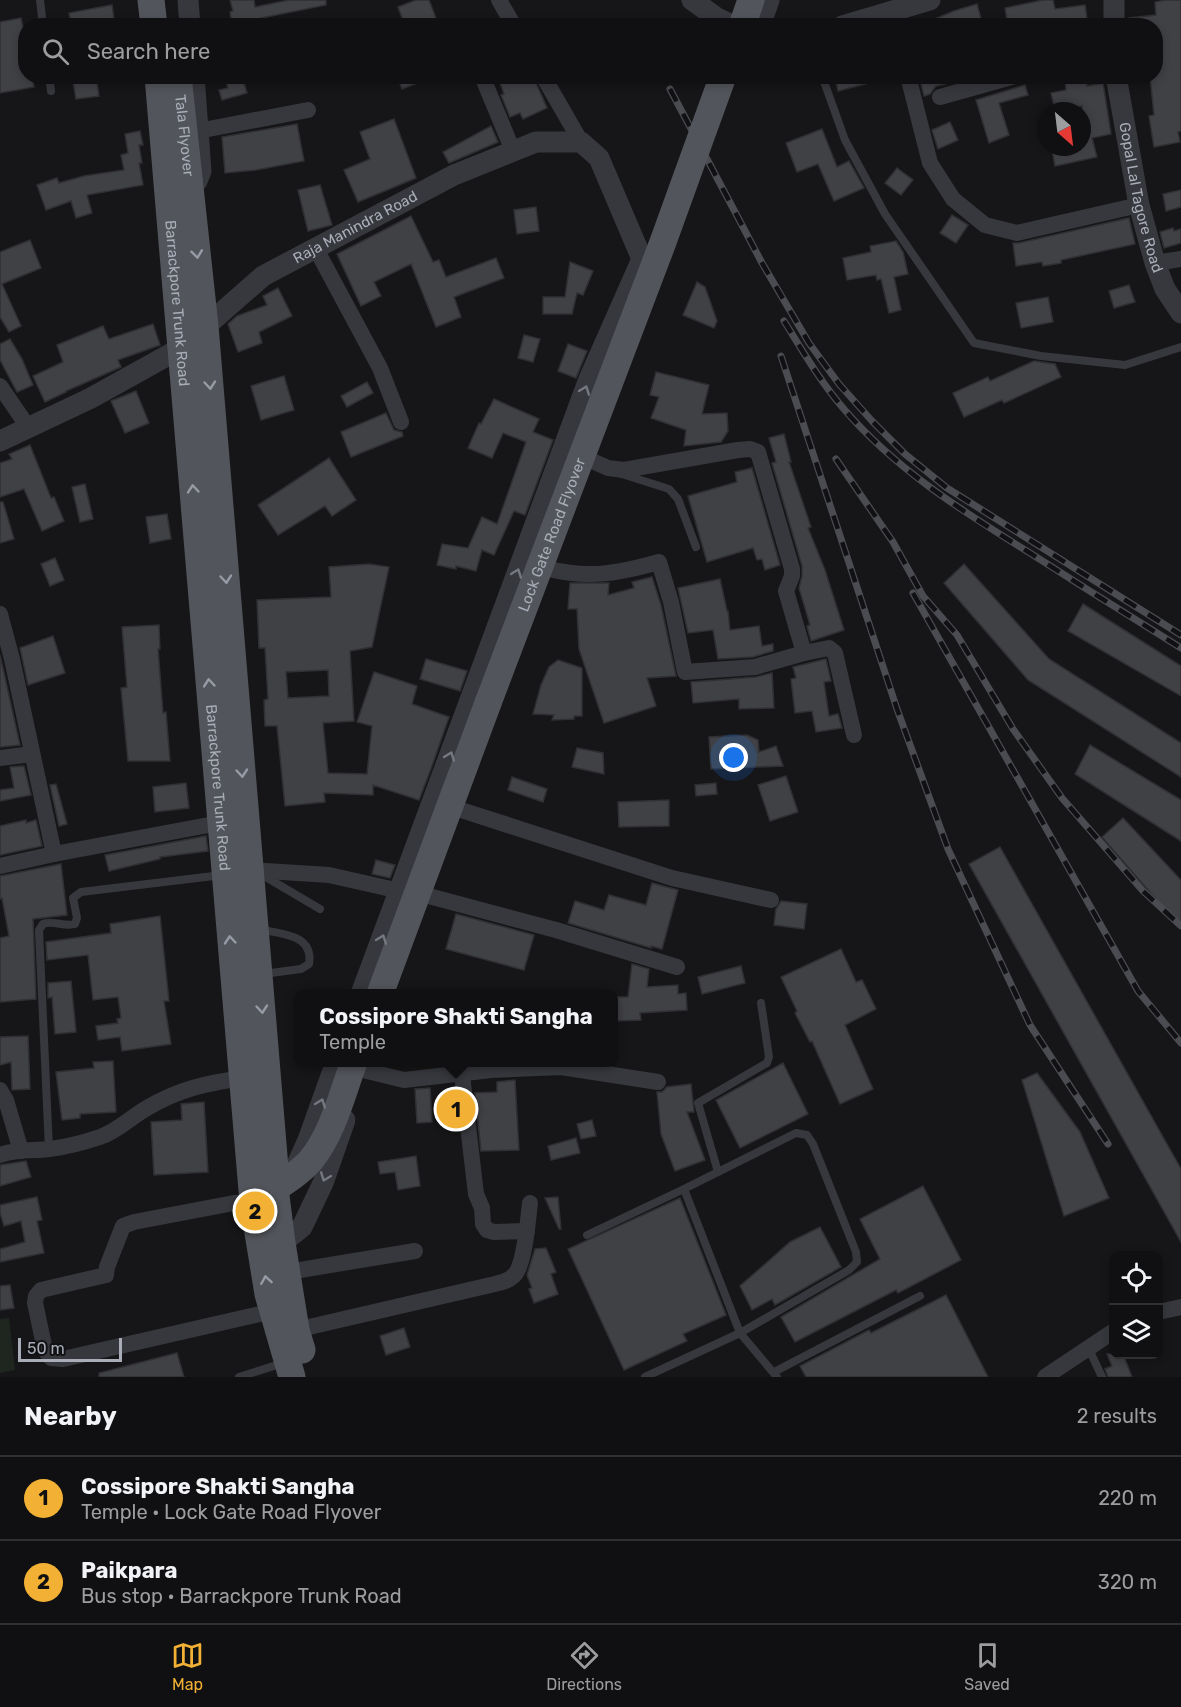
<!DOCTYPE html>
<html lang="en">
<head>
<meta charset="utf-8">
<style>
  :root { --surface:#101012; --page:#1e1e20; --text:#f1f3f6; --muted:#9c9d9f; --line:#303032; --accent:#f2b134 }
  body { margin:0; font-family:Rubik,sans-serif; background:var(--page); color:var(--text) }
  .controls { position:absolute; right:18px; bottom:18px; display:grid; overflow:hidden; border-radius:12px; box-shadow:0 3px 9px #0003 }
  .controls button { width:54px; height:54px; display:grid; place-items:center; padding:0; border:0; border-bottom:2px solid var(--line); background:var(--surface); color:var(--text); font:30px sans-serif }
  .compass { position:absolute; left:1037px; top:102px; width:54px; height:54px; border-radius:50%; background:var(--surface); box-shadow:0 3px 9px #0003; rotate:152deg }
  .scale { position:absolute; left:18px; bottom:15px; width:104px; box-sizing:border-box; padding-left:6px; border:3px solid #a8adb8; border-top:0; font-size:16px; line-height:21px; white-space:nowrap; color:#a8adb8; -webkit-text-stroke:4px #111113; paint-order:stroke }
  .you { position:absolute; left:734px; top:758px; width:21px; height:21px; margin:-15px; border:4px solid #fff; border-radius:50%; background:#1a73e8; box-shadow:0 0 0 9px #1a73e833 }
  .badge { display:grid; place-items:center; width:39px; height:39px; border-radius:50%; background:var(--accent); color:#111; font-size:20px; font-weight:700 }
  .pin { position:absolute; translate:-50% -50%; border:3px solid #fff; box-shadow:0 2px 6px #0006 }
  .popup { position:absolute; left:294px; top:989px; width:324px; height:78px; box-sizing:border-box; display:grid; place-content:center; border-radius:12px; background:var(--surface); filter:drop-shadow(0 2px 4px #0005); font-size:20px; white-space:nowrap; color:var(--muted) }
  .popup b { font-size:22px; color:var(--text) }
  .popup::after { content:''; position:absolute; left:50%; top:100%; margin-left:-12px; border:12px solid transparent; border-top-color:var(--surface) }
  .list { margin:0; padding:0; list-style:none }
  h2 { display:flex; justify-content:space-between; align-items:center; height:78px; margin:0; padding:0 24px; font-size:26px }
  h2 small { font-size:20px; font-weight:400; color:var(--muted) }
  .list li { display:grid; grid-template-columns:39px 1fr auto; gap:18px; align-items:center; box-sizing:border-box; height:84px; padding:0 24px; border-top:2px solid var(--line) }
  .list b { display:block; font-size:22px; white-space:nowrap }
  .list p { margin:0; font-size:20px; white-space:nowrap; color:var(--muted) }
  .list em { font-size:20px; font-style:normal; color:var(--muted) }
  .icon { flex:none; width:33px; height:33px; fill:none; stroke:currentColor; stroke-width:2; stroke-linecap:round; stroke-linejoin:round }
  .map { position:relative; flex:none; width:1181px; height:1377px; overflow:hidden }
  .search { position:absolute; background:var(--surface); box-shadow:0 3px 9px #0003; left:18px; right:18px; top:18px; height:66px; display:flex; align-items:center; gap:15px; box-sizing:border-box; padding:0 21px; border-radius:24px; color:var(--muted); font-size:22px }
  .sheet { height:246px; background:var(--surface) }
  nav { display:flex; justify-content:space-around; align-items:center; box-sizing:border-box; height:84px; border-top:2px solid var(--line); background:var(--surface); font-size:16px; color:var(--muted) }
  nav a { display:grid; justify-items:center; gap:3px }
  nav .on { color:var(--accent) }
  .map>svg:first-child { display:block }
</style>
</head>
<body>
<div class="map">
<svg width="1181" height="1377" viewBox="0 0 1181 1377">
  <rect width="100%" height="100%" fill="#161618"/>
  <!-- green -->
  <polygon fill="#1e261f" points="9,1318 15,1370 0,1373 0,1319"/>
  <!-- building -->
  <g fill="#404145" stroke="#303034" stroke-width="1.5" fill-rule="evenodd">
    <polygon points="230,0 254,0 255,7 289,0 326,0 326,5 232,24 230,12 233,11"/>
    <polygon points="416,0 429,0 439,26 405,26 398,7"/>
    <polygon points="1043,0 1053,0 1055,9 1085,5 1088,26 1008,26 1005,8"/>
    <polygon points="1166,0 1181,0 1181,131 1178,132 1180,142 1154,147 1149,116 1154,115 1150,76 1155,76 1155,26 1130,26 1129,18 1156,15 1155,2"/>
    <polygon points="977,4 983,26 918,26 954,11"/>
    <polygon points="112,5 115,26 77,26 77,22 71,24 69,13"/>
    <polygon points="21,18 26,42 26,76 32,76 34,87 0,93 0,22"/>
    <polygon points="72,76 96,76 99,96 76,99"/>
    <polygon points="224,76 242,76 247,93 222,100 219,90 228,88"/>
    <polygon points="397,76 433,76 433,77 402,89"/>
    <polygon points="516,76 533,76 547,108 523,119 520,113 510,117 501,95 504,94 500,83"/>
    <polygon points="835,76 881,76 881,80 838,91"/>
    <polygon points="919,76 958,76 959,81 936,86 930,94 924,96"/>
    <polygon points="1065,76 1087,76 1087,86 1103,83 1111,134 1092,138 1097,157 1055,166 1052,149 1063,147 1082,147 1082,106 1055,111 1051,93 1066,90"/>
    <polygon points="1025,85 1028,95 999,103 1009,135 989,143 976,100"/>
    <polygon points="394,119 416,178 358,202 344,170 370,159 360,132"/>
    <polygon points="950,122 958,140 938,149 932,130"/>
    <polygon points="297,124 304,161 256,170 225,173 222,137"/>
    <polygon points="491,126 498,142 449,163 443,152"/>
    <polygon points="822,129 837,167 849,161 864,188 834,201 818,164 797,172 786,143"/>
    <polygon points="140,131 143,145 139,145 142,163 139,163 143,185 87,195 92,213 76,218 71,201 46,210 37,185 57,178 59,183 84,176 124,170 121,155 128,153 125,134"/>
    <polygon points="897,168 913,180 901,195 885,183"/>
    <polygon points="320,185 332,225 308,231 298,190"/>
    <polygon points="1181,190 1181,207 1166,211 1163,194"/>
    <polygon points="536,207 539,231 517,234 514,210"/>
    <polygon points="952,215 968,225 956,243 940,233"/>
    <polygon points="411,216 433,262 439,260 446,277 496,258 504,278 454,297 461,317 436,327 411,264 374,282 381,296 361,306 337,254"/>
    <polygon points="1129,218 1135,244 1061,260 1061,263 1043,266 1042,262 1016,266 1013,243 1019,243"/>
    <polygon points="1173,228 1174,231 1181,229 1181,243 1164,248 1160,232"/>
    <polygon points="30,240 41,268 2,284 21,326 9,332 0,317 0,252"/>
    <polygon points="896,241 903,252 908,274 894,277 901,310 889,313 881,279 877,280 876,275 847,280 843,258 871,252 870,246"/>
    <polygon points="570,262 593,271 583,295 577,293 572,314 543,314 543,297 565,297"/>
    <polygon points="697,282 705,287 717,321 714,328 683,315"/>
    <polygon points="1129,285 1135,302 1114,308 1109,291"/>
    <polygon points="278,288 292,316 259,332 262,343 238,352 228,324 237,316 267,305 263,296"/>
    <polygon points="1048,297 1053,322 1021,328 1016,303"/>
    <polygon points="153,324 160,345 118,360 121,367 66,391 66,392 45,402 33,376 63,362 57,345 103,326 109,339"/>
    <polygon points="524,335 540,339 533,362 518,358"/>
    <polygon points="10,339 22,359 33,385 17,392 0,360 0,344"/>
    <polygon points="568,344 587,351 576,378 558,371"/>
    <polygon points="1034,361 1055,364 1061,377 1004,403 1002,400 964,417 953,393 988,377 990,381"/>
    <polygon points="656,372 709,385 702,414 727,413 728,431 721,442 684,446 686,430 651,418 659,397 650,395"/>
    <polygon points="284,376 294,410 261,420 251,386"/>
    <polygon points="367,382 373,393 347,407 341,396"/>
    <polygon points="136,391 149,423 125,433 111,401"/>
    <polygon points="494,399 539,419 533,432 553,440 525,515 514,511 494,555 482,550 476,571 456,566 456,569 437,565 442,544 468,548 482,517 497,524 526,442 503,433 492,458 468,448 479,423 481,424"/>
    <polygon points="386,413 394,430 402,432 403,436 351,457 341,432"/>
    <polygon points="784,434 791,462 789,462 811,527 808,528 825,570 844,630 811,641 807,626 810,625 799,588 802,576 802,566 772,463 776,462 769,438"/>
    <polygon points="30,445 51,498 54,497 64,521 42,531 24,489 0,497 0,463 12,459 9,454"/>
    <polygon points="329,458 356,500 332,516 325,506 278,535 258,505"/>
    <polygon points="752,468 780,565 765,570 762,559 757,560 753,548 707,562 688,496 737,482 735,472"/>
    <polygon points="85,484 93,519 80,522 72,487"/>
    <polygon points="0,502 3,502 14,539 0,543"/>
    <polygon points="167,514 171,539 150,543 146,517"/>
    <polygon points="55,558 64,580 50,586 41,564"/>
    <path d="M 369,564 L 389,567 L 372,647 L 350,651 L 354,721 L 323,723 L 328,773 L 367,774 L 372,726 L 357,722 L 374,672 L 417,686 L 412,704 L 449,717 L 432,766 L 419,800 L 373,785 L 373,795 L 324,793 L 325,802 L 285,806 L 277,726 L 265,726 L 264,700 L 268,699 L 265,648 L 259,648 L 257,600 L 331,597 L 329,567 ZM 328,670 L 329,696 L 288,698 L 286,672 Z"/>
    <polygon points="964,564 1049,659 1181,743 1181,777 1028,680 944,583"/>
    <polygon points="652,577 661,605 676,676 647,678 656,706 604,723 579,649 577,609 568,609 570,583 609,583 608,595 634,588 632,582"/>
    <polygon points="720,579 727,611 728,611 730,630 759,626 762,646 773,644 773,651 753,657 718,659 713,630 688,633 678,588"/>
    <polygon points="1083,604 1181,666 1181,696 1068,631"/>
    <polygon points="159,625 160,649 158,649 163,713 166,712 170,761 128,761 121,688 127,687 122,627"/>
    <polygon points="53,636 65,673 28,685 20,648"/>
    <polygon points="0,655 20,745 0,747"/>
    <polygon points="426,659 467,671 460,691 420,679"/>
    <polygon points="826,659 831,681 824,682 829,716 838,714 842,728 816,732 812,711 795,713 791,679 796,678 793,667"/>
    <polygon points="558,660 582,668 582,716 574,716 574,719 552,720 554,715 533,714 541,685 549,667"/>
    <polygon points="772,673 774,708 739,709 739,699 693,703 691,682 756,677"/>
    <polygon points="747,735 758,740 759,752 776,746 783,766 711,769 709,737"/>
    <polygon points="1090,745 1181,800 1181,841 1075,774"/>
    <polygon points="577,748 603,753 604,774 572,767"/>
    <polygon points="24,766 31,795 0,801 0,790 14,788 10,767"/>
    <polygon points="786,776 798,812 770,821 758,785"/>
    <polygon points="512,777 547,789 543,802 508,790"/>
    <polygon points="186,783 189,808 155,812 153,787"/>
    <polygon points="716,783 717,794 696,796 695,785"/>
    <polygon points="56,784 67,824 59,826 50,785"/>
    <polygon points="669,800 669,826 619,827 618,802"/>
    <polygon points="1123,818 1181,880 1181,928 1102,837"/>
    <polygon points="26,820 26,823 36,820 42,846 0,855 0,826"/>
    <polygon points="206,836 208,851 160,857 160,859 109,871 105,855"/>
    <polygon points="1000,847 1181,1169 1181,1242 969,864"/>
    <polygon points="376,860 395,865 390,878 372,874"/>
    <polygon points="61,864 67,915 33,919 36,999 0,1002 0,938 9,936 2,898 0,899 0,876"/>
    <polygon points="652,883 678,890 662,949 651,946 651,948 568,923 575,901 604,910 609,895 646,905"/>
    <polygon points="781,901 807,904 804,929 774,925 776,909"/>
    <polygon points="456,914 534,935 524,970 446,949"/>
    <polygon points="160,916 169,1001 164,1001 171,1044 122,1051 120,1037 98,1040 96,1026 118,1023 117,1019 121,1018 118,997 93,1000 88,955 47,960 46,942 111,933 110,924"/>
    <polygon points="841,949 856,982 862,980 876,1009 845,1025 873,1089 840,1104 812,1041 810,1042 795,1013 797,1011 781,977"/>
    <polygon points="632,964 649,969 647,987 678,985 678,994 686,993 687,1010 640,1013 641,1020 614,1021 614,997 628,997"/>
    <polygon points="741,966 745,983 702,994 698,977"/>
    <polygon points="71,981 76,1032 55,1034 52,997 48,998 48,983"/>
    <polygon points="28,1036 30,1089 12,1090 11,1062 0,1065 0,1037"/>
    <polygon points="113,1061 116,1112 80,1114 80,1118 62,1120 56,1072 94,1068 93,1062"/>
    <polygon points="783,1063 808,1114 740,1148 716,1100"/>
    <polygon points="1037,1073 1080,1132 1109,1198 1064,1216 1022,1080"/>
    <polygon points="515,1080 519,1150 481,1151 475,1093 497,1092 497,1082"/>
    <polygon points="691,1084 694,1112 687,1112 705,1160 675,1171 661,1134 657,1092 662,1092 667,1087"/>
    <polygon points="430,1088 432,1122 417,1123 415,1089"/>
    <polygon points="204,1102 208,1172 154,1175 151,1122 182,1120 181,1104"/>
    <polygon points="592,1120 596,1136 581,1139 577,1124"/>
    <polygon points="576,1138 580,1153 551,1160 548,1146"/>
    <polygon points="416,1156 420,1186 398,1190 395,1172 380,1174 378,1162"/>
    <polygon points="26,1161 31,1177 0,1186 0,1165"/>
    <polygon points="923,1186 961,1260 898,1293 896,1290 795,1342 781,1317 880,1259 860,1219"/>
    <polygon points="37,1197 42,1220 37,1221 44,1253 0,1262 0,1249 25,1242 21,1221 4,1226 0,1213 0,1205"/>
    <polygon points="558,1197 561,1229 559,1229 545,1198"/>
    <polygon points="680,1198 726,1315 683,1334 687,1341 624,1370 568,1249"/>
    <polygon points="820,1227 841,1267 775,1305 772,1299 752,1310 740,1286 790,1242"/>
    <polygon points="546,1248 556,1272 551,1274 558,1294 534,1303 529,1289 532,1288 527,1275 535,1249"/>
    <polygon points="10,1285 14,1308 0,1310 0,1286"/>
    <polygon points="946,1295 988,1377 806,1377 800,1366 869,1330 871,1333"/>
    <polygon points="404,1328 410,1347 386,1355 380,1336"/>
    <polygon points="177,1353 184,1377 99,1377 99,1373"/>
    <polygon points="1107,1354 1123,1354 1132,1377 1108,1377 1105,1369 1112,1366"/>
  </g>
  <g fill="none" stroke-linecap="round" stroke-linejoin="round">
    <!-- service -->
    <g stroke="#37383d" stroke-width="8">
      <polyline points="40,0 43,26"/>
      <polyline points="49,76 51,91"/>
      <polyline points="822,76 845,140 885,214 974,343 1041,356 1125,365 1181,347"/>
      <polyline points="622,474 669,489 678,499 696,547"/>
      <polyline points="264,876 320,909"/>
      <path d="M 258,929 C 281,934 314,934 309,964 L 301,969 L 263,974"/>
      <polygon points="796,1133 807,1135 813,1144 856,1252 857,1262 849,1270 740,1333 684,1189"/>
      <path d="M 49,1149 L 39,930 L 43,924 C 53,920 64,927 75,924 L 77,918 L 73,898 L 81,892 L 222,875"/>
      <polyline points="718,1172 698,1103 767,1063 769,1057 761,1003"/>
      <polyline points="587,1235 684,1189"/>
      <polyline points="1088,1347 1102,1377"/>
      <polyline points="774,1372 920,1296"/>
      <polyline points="239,1377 283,1363"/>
      <polyline points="645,1377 740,1333 777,1377"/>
    </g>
    <!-- minor -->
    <g stroke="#37383d" stroke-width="16">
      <polyline points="499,0 514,26"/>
      <polyline points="482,76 513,151"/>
      <polyline points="543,76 581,142"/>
      <polyline points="908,76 930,163 953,199 985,225 1017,233 1139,205"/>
      <polyline points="940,97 1015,76"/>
      <polyline points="198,131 308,110"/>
      <polyline points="316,249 380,368 401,422"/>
      <polyline points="1155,263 1181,259"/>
      <polyline points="0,386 28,427"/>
      <path d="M 549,569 C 590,579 619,573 659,562 L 671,602 L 685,672 L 755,667 L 804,653 L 786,591 L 792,576 L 792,569 L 758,452 L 750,449 L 738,450 L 624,470 L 608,468 L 590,460"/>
      <polyline points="0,614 12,659 54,854"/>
      <polyline points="804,653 829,648 835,653 854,735"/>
      <polyline points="0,758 32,754"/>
      <polyline points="458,809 672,878 771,900"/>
      <polyline points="0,866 54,854 230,821"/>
      <polyline points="250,870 329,875 400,891"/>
      <polyline points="425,895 556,930 677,967"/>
      <polyline points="363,1070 404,1080 491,1070 561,1067 658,1082"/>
      <polyline points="462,1075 476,1194 482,1208 483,1224 487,1230 494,1232 527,1231"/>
      <polyline points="0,1090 6,1100 21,1151"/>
      <path d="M 0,1155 C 17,1149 33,1151 50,1149 C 66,1147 85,1142 100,1137 C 118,1131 131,1117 147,1108 C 179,1089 207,1083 243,1078"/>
      <polyline points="253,1202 234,1203 134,1222 123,1226 107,1267 106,1275 41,1290 36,1296 35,1303 45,1350 51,1358 63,1359 273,1311"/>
      <polyline points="288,1272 415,1251"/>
      <polyline points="1158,1312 1181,1307"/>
      <path d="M 296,1330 L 495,1284 C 503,1282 511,1280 516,1273 C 525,1260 528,1219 530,1203"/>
      <polyline points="1045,1377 1114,1331"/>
    </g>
    <!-- tertiary -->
    <g stroke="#37383d" stroke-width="21">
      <polyline points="188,0 190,26"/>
      <polyline points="692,0 717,18 734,26"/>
      <polyline points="760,26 769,0"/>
      <polyline points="842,26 930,0"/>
      <polyline points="1114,26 1114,0"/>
      <polyline points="194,76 201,171 197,181"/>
      <path id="s1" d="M 1116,76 L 1139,205 L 1155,263 L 1165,289 L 1181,313"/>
      <path id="s2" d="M 0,441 L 91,398 L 181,348 L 263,276 L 454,175 L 536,142 L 581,142 L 599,158 L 642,259 L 649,287"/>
      <polyline points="361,994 589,379 642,259"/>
      <polyline points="294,1171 308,1140 336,1062"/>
      <polyline points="269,1245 282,1243 302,1227 323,1183 345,1120"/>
    </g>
    <!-- primary -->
    <g stroke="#53555c" stroke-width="27">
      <polyline points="151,0 154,26"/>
      <polyline points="742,26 751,0"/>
      <path id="s3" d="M 158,76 L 253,1202 L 268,1294 L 292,1377"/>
      <path id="s4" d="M 178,76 L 205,326 L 275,1168 L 275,1188 L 282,1243 L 296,1330 L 302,1350"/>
      <polyline points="380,994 488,703"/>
      <path d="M 263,1196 C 280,1185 299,1174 311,1160 C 333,1133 342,1094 354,1062"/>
    </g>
    <!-- rail casing -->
    <g stroke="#4a4c52" stroke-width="7">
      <g id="rail">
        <polyline points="670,89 762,263 809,343 839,384 872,421 905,454 947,488 1181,635"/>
        <path d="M 784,321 C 802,350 820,381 843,408 C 895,469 962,511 1030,553 C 1080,585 1131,617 1181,648"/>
        <polyline points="781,356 897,709 948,849 1030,1025 1108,1144"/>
        <polyline points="836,459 893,542 923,596 957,635 1013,729 1062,798 1143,891 1181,926"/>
        <polyline points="913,593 1138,991 1181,1043"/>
      </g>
    </g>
    <!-- rail -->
    <use href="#rail" stroke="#111113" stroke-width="4.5" stroke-dasharray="14" stroke-linecap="butt"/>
    <!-- primary-bridge -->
    <path stroke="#53555c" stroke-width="27" id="s5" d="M 488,703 L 663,242 L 723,76"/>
  </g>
  <!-- one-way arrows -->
  <defs><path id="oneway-chevron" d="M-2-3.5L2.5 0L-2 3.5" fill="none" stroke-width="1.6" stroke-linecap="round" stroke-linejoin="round" transform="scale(1.5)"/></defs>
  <g stroke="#979ba6">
    <use href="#oneway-chevron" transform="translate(197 254) rotate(83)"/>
    <use href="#oneway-chevron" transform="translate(210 385) rotate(85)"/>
    <use href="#oneway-chevron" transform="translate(193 489) rotate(-95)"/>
    <use href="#oneway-chevron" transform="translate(226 579) rotate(85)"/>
    <use href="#oneway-chevron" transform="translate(209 683) rotate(-95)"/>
    <use href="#oneway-chevron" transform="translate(242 773) rotate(85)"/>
    <use href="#oneway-chevron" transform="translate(230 940) rotate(-95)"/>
    <use href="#oneway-chevron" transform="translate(262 1009) rotate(85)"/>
    <use href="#oneway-chevron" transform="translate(266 1280) rotate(-99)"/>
  </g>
  <g stroke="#757881">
    <use href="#oneway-chevron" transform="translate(585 390) rotate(-70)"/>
    <use href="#oneway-chevron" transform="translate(517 573) rotate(-70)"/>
    <use href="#oneway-chevron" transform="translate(450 756) rotate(-70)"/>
    <use href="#oneway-chevron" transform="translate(382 939) rotate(-70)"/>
    <use href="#oneway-chevron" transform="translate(321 1103) rotate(-70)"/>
    <use href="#oneway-chevron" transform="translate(325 1177) rotate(111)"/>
  </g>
  <g text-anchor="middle" stroke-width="5" stroke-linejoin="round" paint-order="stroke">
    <!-- street labels -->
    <g font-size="15" fill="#a8adb8" stroke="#111113">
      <text dy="5" stroke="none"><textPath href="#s4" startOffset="60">Tala Flyover</textPath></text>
      <text dy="5" stroke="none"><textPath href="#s1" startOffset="124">Gopal Lal Tagore Road</textPath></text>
      <text dy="5" stroke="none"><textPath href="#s2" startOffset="417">Raja Manindra Road</textPath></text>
      <text dy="5" stroke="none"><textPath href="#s3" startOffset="228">Barrackpore Trunk Road</textPath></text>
      <text dy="5" stroke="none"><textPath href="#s5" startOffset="180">Lock Gate Road Flyover</textPath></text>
      <text dy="5" stroke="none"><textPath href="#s3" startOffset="714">Barrackpore Trunk Road</textPath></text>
    </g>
  </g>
</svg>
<div class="controls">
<button><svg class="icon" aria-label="locate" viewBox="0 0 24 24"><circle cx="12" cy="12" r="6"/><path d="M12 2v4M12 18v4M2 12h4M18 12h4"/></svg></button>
<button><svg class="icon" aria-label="layers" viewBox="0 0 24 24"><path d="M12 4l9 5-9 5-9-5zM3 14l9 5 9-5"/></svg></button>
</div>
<svg class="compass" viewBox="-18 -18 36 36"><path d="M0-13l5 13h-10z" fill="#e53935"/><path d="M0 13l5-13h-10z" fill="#9c9d9f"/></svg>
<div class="scale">50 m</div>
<div class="you"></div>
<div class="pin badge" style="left:456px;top:1109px">1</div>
<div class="popup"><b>Cossipore Shakti Sangha</b>Temple</div>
<div class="pin badge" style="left:255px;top:1211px">2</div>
<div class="search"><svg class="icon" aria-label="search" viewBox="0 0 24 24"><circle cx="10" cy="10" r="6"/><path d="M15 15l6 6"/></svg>Search here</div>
</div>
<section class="sheet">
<h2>Nearby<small>2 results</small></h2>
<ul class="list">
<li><span class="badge">1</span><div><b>Cossipore Shakti Sangha</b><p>Temple · Lock Gate Road Flyover</p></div><em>220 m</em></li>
<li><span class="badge">2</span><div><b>Paikpara</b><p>Bus stop · Barrackpore Trunk Road</p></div><em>320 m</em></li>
</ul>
</section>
<nav>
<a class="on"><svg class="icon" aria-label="map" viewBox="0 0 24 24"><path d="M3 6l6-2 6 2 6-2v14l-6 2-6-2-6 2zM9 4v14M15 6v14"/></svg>Map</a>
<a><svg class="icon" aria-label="directions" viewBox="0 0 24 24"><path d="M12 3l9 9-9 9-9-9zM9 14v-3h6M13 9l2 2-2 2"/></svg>Directions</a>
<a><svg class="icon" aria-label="saved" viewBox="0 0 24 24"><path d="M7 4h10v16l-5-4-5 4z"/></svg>Saved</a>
</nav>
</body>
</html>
